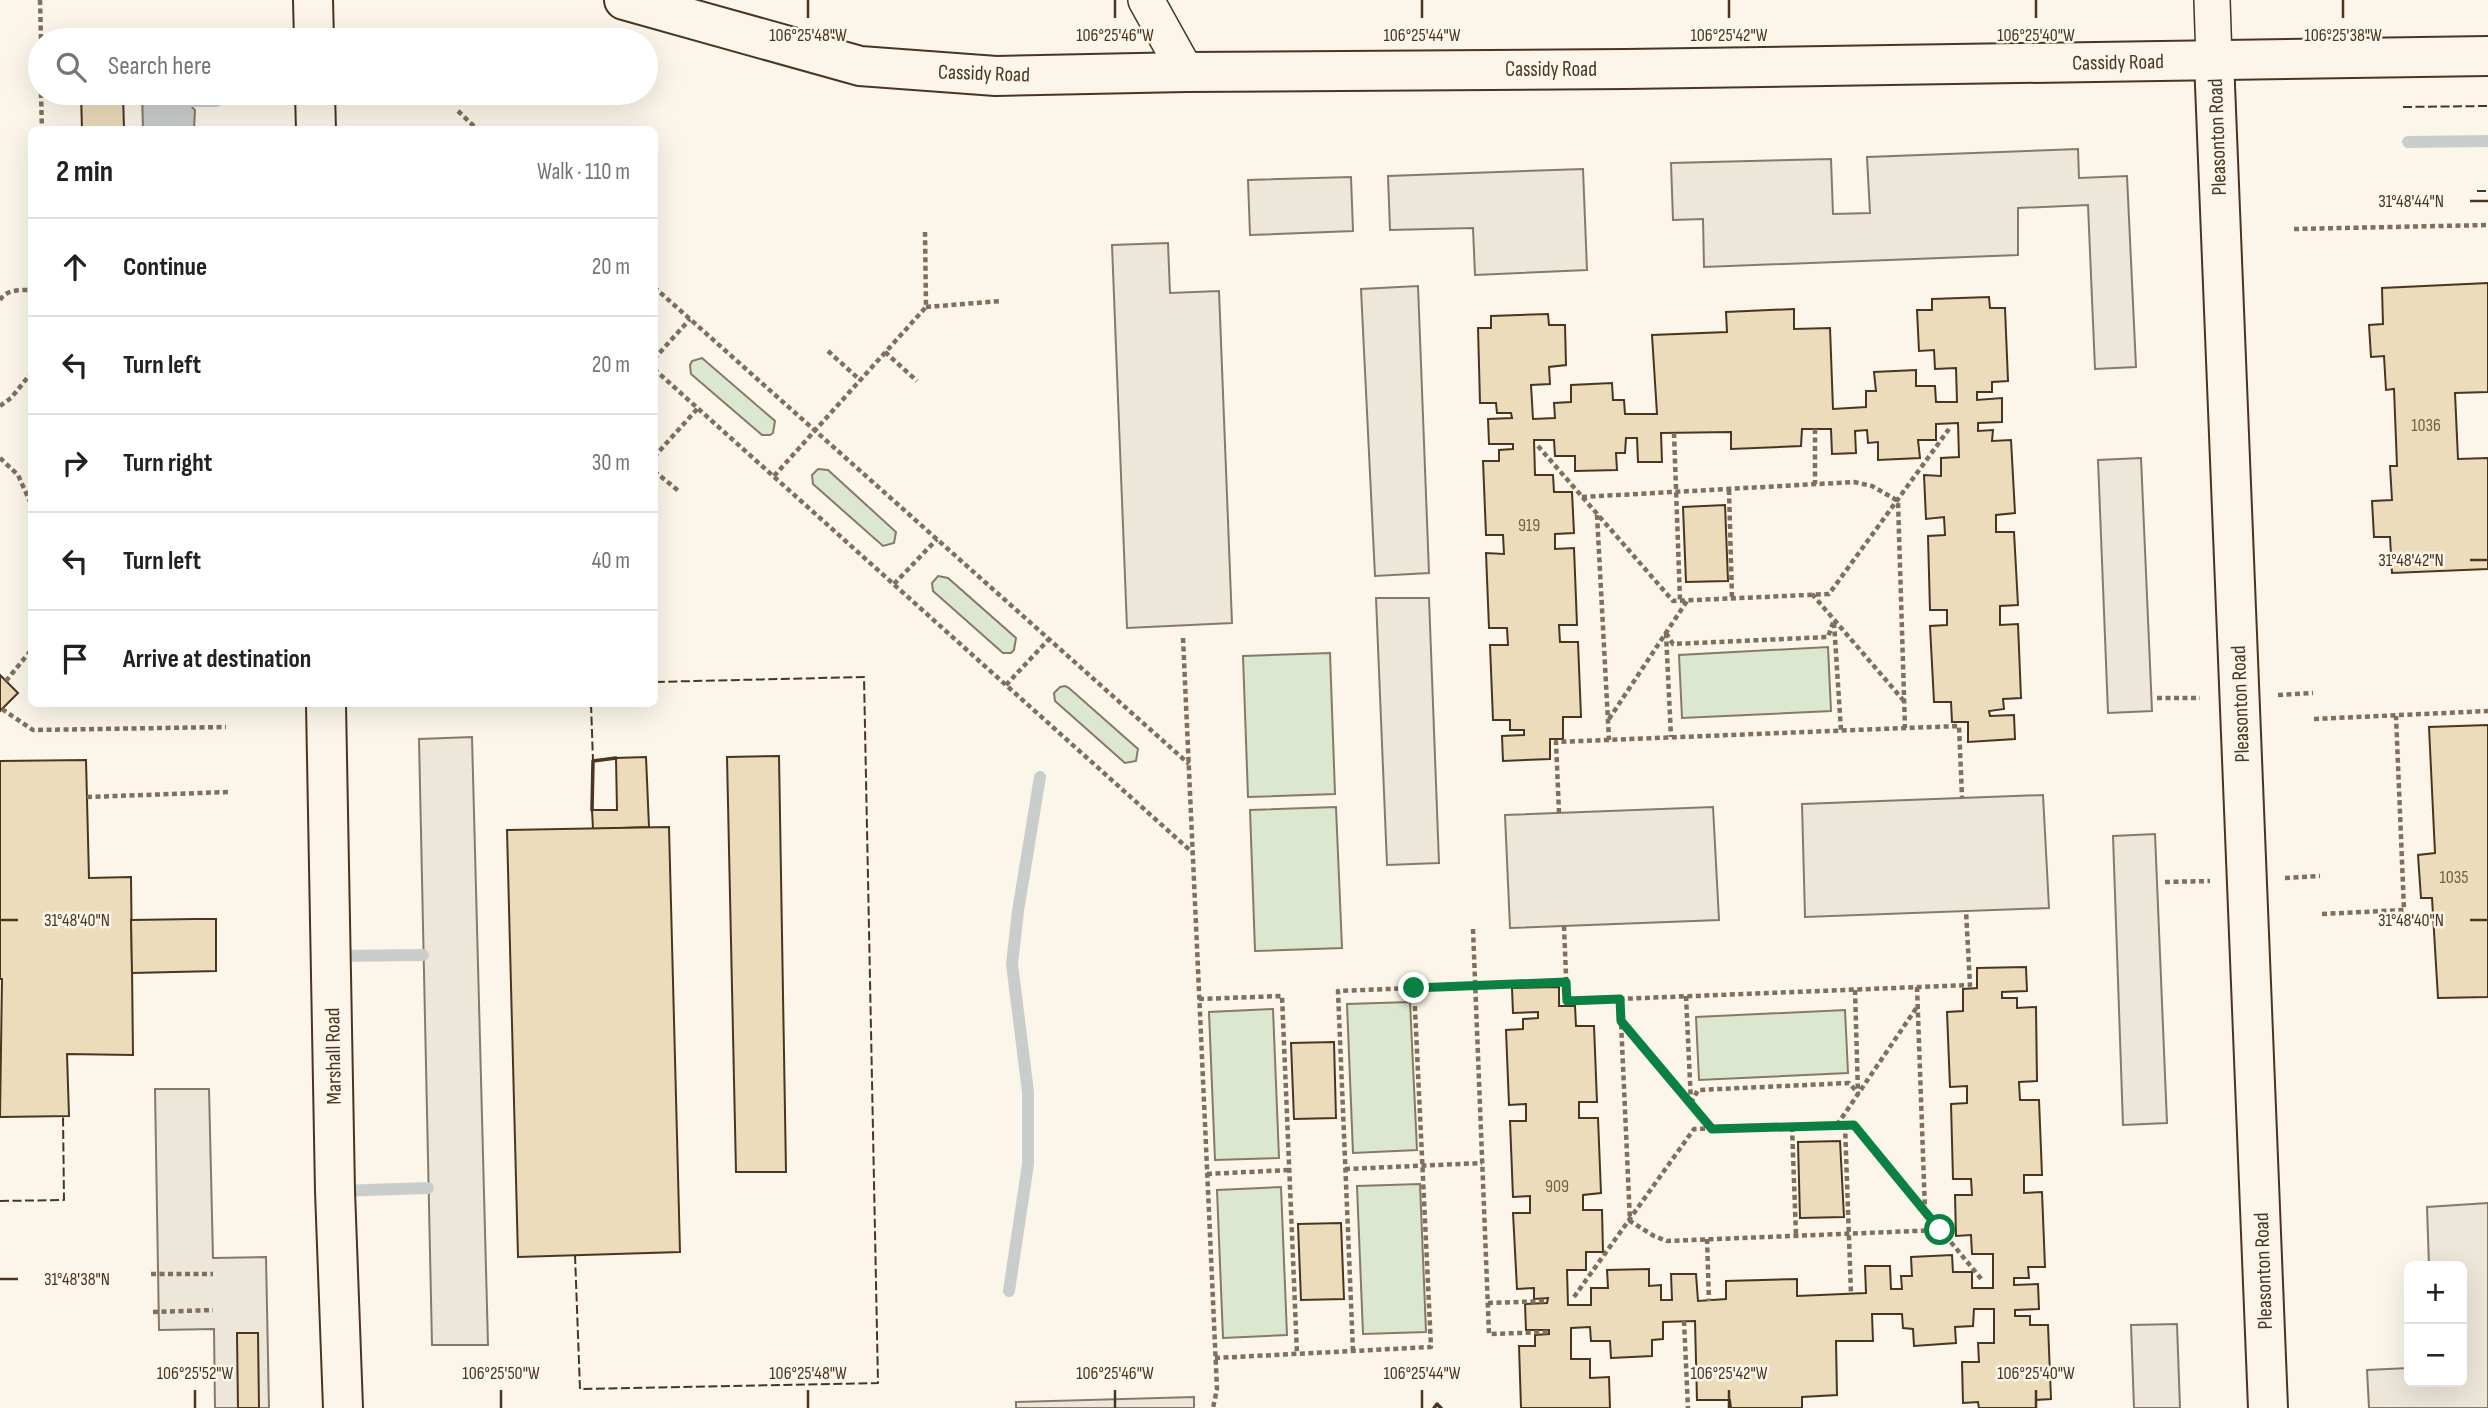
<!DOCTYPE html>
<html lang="en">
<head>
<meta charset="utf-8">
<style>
  :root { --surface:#fff; --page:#f6f6f6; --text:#202124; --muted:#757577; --line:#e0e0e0 }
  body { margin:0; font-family:"Sofia Sans Condensed",sans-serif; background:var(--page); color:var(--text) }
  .controls { position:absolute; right:21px; bottom:21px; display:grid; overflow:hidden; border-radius:10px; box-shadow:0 7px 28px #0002 }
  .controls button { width:63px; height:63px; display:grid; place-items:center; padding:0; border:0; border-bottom:2px solid var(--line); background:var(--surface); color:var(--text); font:35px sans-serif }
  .stop { position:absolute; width:21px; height:21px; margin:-16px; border:5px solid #0b8043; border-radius:50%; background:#fff }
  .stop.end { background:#0b8043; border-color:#fff; box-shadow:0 2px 7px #0008 }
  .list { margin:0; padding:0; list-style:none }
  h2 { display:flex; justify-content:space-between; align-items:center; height:91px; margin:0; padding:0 28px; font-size:30px }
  h2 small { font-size:23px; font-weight:400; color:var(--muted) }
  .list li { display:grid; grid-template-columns:46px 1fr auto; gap:21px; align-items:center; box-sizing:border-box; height:98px; padding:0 28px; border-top:2px solid var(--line) }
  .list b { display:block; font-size:26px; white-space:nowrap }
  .list em { font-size:23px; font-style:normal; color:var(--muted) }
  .icon { flex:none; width:38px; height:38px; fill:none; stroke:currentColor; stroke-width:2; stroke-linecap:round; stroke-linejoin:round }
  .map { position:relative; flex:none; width:2488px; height:1408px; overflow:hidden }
  .search { position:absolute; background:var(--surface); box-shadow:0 7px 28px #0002; left:28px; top:28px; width:630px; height:77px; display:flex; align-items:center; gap:18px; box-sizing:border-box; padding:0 24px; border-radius:38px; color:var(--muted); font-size:26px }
  .panel { position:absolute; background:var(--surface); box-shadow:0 7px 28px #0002; left:28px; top:126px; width:630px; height:581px; border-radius:10px }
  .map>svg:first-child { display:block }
</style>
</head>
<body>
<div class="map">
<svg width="2488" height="1408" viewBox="0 0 2488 1408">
  <rect width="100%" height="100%" fill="#fbf6e9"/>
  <!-- green -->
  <g fill="#dce7d0" stroke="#887966" stroke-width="2">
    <polygon points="702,358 775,421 773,433 770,435 762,435 691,374 690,365 692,361"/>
    <polygon points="818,469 828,470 896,532 894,543 883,546 813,484 812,475"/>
    <polygon points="938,576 948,578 1016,638 1014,650 1011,653 1003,653 933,591 932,583"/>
    <polygon points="1828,647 1831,711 1682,718 1679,655"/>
    <polygon points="1330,653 1335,794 1248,797 1243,656"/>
    <polygon points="1065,686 1069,688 1138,749 1136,761 1125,763 1055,701 1054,693 1060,687"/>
    <polygon points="1336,807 1342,948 1255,951 1250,810"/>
    <polygon points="1410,1002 1417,1150 1353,1153 1347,1004"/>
    <polygon points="1273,1009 1279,1158 1215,1160 1209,1012"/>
    <polygon points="1845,1010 1848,1073 1699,1080 1696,1017"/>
    <polygon points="1420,1184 1426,1332 1363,1334 1357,1186"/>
    <polygon points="1281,1187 1287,1335 1223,1338 1217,1190"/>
  </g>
  <!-- parking -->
  <g fill="#ede7d9" stroke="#887966" stroke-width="2">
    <polygon points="2078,149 2079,178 2127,176 2136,367 2095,369 2088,205 2018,208 2018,255 1704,267 1703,219 1673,220 1671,163 1831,159 1833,214 1870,213 1867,157"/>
    <polygon points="1583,169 1587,270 1475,275 1473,228 1390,230 1388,176"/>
    <polygon points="1351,177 1353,231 1250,235 1248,180"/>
    <polygon points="1168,243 1170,293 1219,291 1232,623 1127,628 1112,245"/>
    <polygon points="1418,286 1429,573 1375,576 1361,289"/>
    <polygon points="2141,458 2152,711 2108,713 2098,460"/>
    <polygon points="1376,598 1429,598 1439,863 1387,865"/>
    <polygon points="472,737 488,1345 432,1345 419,739"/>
    <polygon points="2043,795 2049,908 1805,917 1802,804"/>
    <polygon points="1713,807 1719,920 1510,928 1505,815"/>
    <polygon points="2155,834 2167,1123 2123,1125 2113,836"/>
    <polygon points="155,1089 209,1089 213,1258 266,1257 269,1408 215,1408 214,1329 159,1330"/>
    <polygon points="2488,1203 2488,1408 2369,1408 2367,1370 2409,1368 2409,1382 2462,1382 2462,1266 2429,1266 2427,1207"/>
    <polygon points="2177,1324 2180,1408 2134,1408 2131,1325"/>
    <polygon points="1194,1397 1194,1408 1016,1408 1016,1402"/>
  </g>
  <!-- water -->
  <polygon fill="#c9cecd" stroke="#887966" stroke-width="2" points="142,93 179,93 195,110 194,129 143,129"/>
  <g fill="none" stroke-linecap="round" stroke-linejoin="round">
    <!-- stream -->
    <g stroke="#c9cecd" stroke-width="12">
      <polyline points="187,101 216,101 230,93"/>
      <polyline points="2408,142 2488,141"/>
      <polyline points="336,956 423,955"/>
      <polyline points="338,1191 428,1188"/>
      <polyline points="1009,1291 1028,1164 1028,1092 1012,964 1018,911 1040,777"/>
    </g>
  </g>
  <!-- building -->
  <g fill="#ecdcbc" stroke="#4a3520" stroke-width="2">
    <polygon points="81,93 123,93 124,130 82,130"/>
    <polygon points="2488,283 2488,392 2455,393 2458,459 2488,458 2488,569 2392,573 2390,537 2374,537 2372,501 2392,500 2390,466 2397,466 2394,389 2386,390 2384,356 2371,357 2369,325 2383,324 2382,288"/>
    <polygon points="1989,297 1990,308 2005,308 2008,381 1992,382 1992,392 1977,392 1977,400 2002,398 2002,422 1978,423 1978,431 1993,430 1992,441 2011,440 2015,513 1996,515 1996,532 2014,532 2018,605 2000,606 2000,625 2018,624 2021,698 2003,699 2004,709 1989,711 1990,716 2014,715 2015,739 1968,742 1968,722 1952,722 1951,702 1934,702 1930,626 1947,625 1947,610 1930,610 1928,536 1945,535 1944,517 1926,519 1924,475 1941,476 1941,458 1959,457 1958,423 1936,424 1936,440 1918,440 1920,458 1878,460 1878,442 1868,443 1867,430 1855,431 1856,453 1832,454 1831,429 1802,429 1801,446 1731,449 1731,432 1661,433 1662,462 1638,462 1637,438 1626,438 1625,453 1616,453 1617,470 1575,471 1575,456 1555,456 1554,440 1534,440 1535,475 1553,475 1554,492 1572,492 1574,533 1555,534 1555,549 1574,548 1577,625 1559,625 1560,642 1578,642 1581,717 1563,717 1563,739 1550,739 1550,759 1503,761 1502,736 1524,735 1524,730 1510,730 1510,720 1493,720 1490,645 1508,645 1507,628 1489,628 1486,553 1504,554 1503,535 1486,535 1483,461 1499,461 1499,450 1513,449 1513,444 1489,444 1488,419 1512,418 1511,413 1497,413 1496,403 1480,403 1478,328 1491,328 1491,316 1548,314 1549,325 1565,325 1566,365 1549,367 1550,384 1531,385 1533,419 1555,418 1554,403 1571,402 1571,385 1612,383 1613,400 1624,400 1625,414 1657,414 1652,335 1727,332 1726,312 1794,309 1794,329 1830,328 1833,409 1866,407 1866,391 1876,391 1874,372 1916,370 1916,386 1935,386 1936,402 1957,402 1956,368 1935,369 1934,350 1919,351 1917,310 1932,310 1932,299"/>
    <polygon points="1725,505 1728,581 1686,582 1683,507"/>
    <polygon points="0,675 18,693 0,711"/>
    <polygon points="2488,725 2488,997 2438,998 2432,898 2421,898 2418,855 2435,853 2429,727"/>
    <polygon points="779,756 786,1172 736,1172 727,757"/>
    <polygon points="646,757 649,827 593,829 592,810 617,810 616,758"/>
    <polygon points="86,760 89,878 131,877 133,1055 67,1054 69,1116 0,1117 2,979 0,979 0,761"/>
    <polygon points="669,827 680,1252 518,1257 507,830"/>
    <polygon points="195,919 216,919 216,971 132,973 131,920"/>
    <polygon points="2026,967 2027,991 2002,992 2002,998 2017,998 2017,1008 2036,1007 2037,1081 2019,1082 2020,1100 2039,1100 2042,1175 2024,1175 2024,1193 2042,1192 2045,1267 2028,1267 2029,1278 2014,1278 2014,1285 2038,1284 2039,1309 2015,1310 2015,1316 2030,1316 2030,1325 2048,1325 2051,1399 2036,1400 2036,1408 1979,1408 1978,1402 1963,1403 1962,1362 1979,1362 1978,1343 1994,1343 1994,1309 1974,1309 1973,1326 1955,1327 1956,1343 1914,1346 1913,1329 1903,1328 1902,1314 1872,1314 1873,1341 1836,1341 1837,1395 1802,1397 1802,1408 1731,1408 1730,1400 1697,1400 1695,1321 1663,1322 1663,1339 1652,1340 1652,1356 1611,1358 1610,1341 1591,1341 1590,1327 1571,1328 1571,1359 1590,1359 1590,1378 1609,1377 1610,1408 1521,1408 1519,1346 1535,1346 1535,1335 1549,1334 1549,1330 1526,1330 1525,1304 1547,1303 1548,1298 1534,1299 1534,1288 1517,1289 1513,1213 1530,1213 1530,1196 1513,1197 1510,1121 1526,1121 1526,1104 1509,1105 1506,1030 1523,1029 1523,1019 1538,1018 1538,1012 1513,1013 1512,988 1559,987 1559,1006 1575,1006 1576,1026 1594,1026 1597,1102 1579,1102 1579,1118 1598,1118 1601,1193 1583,1195 1583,1210 1602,1210 1603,1252 1586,1252 1586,1270 1567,1270 1568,1305 1591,1305 1591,1288 1608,1288 1607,1270 1649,1269 1649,1286 1661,1285 1661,1300 1672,1300 1671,1274 1696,1274 1698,1301 1726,1299 1726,1281 1797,1279 1797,1296 1866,1293 1865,1266 1890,1266 1891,1289 1902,1289 1901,1276 1912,1276 1911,1257 1952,1255 1953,1272 1972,1272 1972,1288 1993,1288 1993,1254 1972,1254 1971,1235 1956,1236 1955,1195 1972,1195 1971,1179 1953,1179 1951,1104 1967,1103 1967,1086 1950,1087 1947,1012 1963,1011 1963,989 1977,988 1977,968"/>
    <polygon points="1334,1042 1336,1118 1294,1119 1291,1043"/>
    <polygon points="1840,1141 1844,1217 1800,1218 1798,1142"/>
    <polygon points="1341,1223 1344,1299 1301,1300 1298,1224"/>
    <polygon points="237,1333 258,1333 259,1408 238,1408"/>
  </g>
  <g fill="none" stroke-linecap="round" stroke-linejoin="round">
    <!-- street casing -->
    <g stroke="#4a3520" stroke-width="38">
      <g id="street">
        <polyline points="1146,0 1186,72"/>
        <polyline points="2212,0 2214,60"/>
      </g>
    </g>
    <!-- secondary casing -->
    <g stroke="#4a3520" stroke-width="42">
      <g id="secondary">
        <polyline points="313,0 314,40"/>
        <polyline points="624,0 860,66 996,76 1186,72 1626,69 2488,56"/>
        <polyline points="2214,60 2268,1408"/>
        <polyline points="315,93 316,130"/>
        <polyline points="326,704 335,1191 343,1408"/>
      </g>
    </g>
    <!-- path -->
    <g stroke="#7f6f5c" stroke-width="4.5" stroke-dasharray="5 3.5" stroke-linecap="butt">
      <polyline points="40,0 41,40"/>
      <polyline points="41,93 42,130"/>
      <polyline points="458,111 478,130"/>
      <polyline points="2294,229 2488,225"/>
      <polyline points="654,287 1189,764"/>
      <path d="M 0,300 C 7,289 20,290 32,290"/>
      <polyline points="926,307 1001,301"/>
      <polyline points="828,351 860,380"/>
      <polyline points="885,352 917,381"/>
      <polyline points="654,359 690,319"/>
      <polyline points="654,369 1193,853"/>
      <polyline points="0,406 11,398 32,372"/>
      <polyline points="1815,429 1815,484"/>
      <polyline points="1674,433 1680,600"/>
      <polyline points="1538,446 1673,601 1829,594 1949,429"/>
      <polyline points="654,457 698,408"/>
      <polyline points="0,458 18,475 32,506"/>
      <polyline points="654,471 680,492"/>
      <polyline points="774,476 926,307 925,232"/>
      <polyline points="1729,490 1732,598"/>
      <polyline points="1582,497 1854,482 1872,486 1898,501 1905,728"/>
      <polyline points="1597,515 1609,740"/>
      <polyline points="894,584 937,539"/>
      <polyline points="1812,594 1904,701"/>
      <polyline points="1834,623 1841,730"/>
      <polyline points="1666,633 1673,644 1828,637 1834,620"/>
      <polyline points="1666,633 1671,737"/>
      <polyline points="1183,638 1217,1389 1213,1408"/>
      <polyline points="6,681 32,649"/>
      <polyline points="1006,685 1049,639"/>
      <polyline points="2278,695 2313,693"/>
      <polyline points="2157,698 2200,698"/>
      <polyline points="2,709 33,730 226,727"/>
      <polyline points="1609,719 1687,601"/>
      <polyline points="2314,719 2488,711"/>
      <polyline points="87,797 228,792"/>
      <polyline points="1559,813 1556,742 1905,728 1959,726 1962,797"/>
      <polyline points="2285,878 2320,876"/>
      <polyline points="2165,882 2210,881"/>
      <polyline points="2322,914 2404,910 2396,716"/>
      <polyline points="1564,926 1567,1001 1970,985 1966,911"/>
      <polyline points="1473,929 1489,1334 1549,1332"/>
      <polyline points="1917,987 1925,1211"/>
      <polyline points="1855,990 1858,1093"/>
      <polyline points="1686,996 1691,1103"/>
      <polyline points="1199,999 1282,996 1297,1354"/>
      <polyline points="1620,999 1630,1221 1654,1236 1667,1241 1940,1230"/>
      <polyline points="1621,1021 1712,1129"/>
      <polyline points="1691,1103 1698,1090 1849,1083 1858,1093"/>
      <polyline points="1837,1125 1917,1007"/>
      <polyline points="1845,1125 1851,1294"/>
      <polyline points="1792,1127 1796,1235"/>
      <polyline points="1345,1169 1482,1163"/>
      <polyline points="1207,1174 1289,1170"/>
      <polyline points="1707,1239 1709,1301"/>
      <polyline points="151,1274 213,1274"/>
      <polyline points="1574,1297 1694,1129 1854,1125 1983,1281"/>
      <polyline points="1488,1303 1547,1301"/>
      <polyline points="153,1312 213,1310"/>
      <polyline points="1684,1321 1688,1408"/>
      <polyline points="1353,1351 1338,991 1566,982"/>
      <polyline points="1215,1358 1431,1347 1414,988"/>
    </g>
    <!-- street -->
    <use href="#street" stroke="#fbf6e9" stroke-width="35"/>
    <!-- secondary -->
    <use href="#secondary" stroke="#fbf6e9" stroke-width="38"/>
    <!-- fence -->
    <g stroke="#4a3520" stroke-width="2" stroke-dasharray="9 3.5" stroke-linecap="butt">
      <polyline points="2403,107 2488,106"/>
      <polyline points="2477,191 2488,191"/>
      <polyline points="591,704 593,761"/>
      <polyline points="0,1201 64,1200 63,1116"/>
      <polyline points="575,1255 580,1389 878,1383 864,677 654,682"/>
    </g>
    <!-- wall -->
    <g stroke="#4a3520" stroke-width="3.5">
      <polyline points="592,810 593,761 616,758"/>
      <polyline points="1434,1408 1437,1404 1441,1408"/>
    </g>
  </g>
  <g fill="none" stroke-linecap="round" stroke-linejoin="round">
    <!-- route -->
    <polyline stroke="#0b8043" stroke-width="9" points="1414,988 1566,982 1567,1001 1620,999 1621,1021 1712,1129 1854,1125 1940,1230"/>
  </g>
  <!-- ticks -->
  <path fill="none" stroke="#4a3520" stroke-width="2.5" d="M 808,0 L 808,18M 1115,0 L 1115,18M 1422,0 L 1422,18M 1729,0 L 1729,18M 2036,0 L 2036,18M 2343,0 L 2343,18M 2470,201 L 2488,201M 2470,560 L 2488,560M 0,920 L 18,920M 2470,920 L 2488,920M 0,1279 L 18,1279M 195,1390 L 195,1408M 501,1390 L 501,1408M 808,1390 L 808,1408M 1115,1390 L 1115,1408M 1422,1390 L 1422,1408M 1729,1390 L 1729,1408M 2036,1390 L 2036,1408"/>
  <g text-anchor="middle" stroke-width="5" stroke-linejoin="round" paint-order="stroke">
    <!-- number labels -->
    <g font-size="18" fill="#725f47">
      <text x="2426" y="431">1036</text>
      <text x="1529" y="531">919</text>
      <text x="2454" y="883">1035</text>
      <text x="1557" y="1192">909</text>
    </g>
    <!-- street labels -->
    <g font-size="21" fill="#4a3520" stroke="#fbf6e9">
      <text transform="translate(2118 62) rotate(-1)" y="7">Cassidy Road</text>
      <text x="1551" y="76">Cassidy Road</text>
      <text transform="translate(984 73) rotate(2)" y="7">Cassidy Road</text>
      <text transform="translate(2217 137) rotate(-92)" y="7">Pleasonton Road</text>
      <text transform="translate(2240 704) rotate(-92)" y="7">Pleasonton Road</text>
      <text transform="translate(333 1056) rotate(-91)" y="7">Marshall Road</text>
      <text transform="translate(2263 1271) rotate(-92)" y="7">Pleasonton Road</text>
    </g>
  </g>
  <g font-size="18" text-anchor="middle" fill="#4a3520" stroke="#fbf6e9" stroke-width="5" stroke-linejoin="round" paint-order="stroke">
    <text x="808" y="41">106°25'48"W</text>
    <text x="1115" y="41">106°25'46"W</text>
    <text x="1422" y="41">106°25'44"W</text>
    <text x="1729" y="41">106°25'42"W</text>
    <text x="2036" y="41">106°25'40"W</text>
    <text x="2343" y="41">106°25'38"W</text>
    <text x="2411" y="207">31°48'44"N</text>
    <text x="2411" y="566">31°48'42"N</text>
    <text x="77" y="926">31°48'40"N</text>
    <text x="2411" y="926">31°48'40"N</text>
    <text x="77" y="1285">31°48'38"N</text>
    <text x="195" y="1379">106°25'52"W</text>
    <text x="501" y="1379">106°25'50"W</text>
    <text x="808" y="1379">106°25'48"W</text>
    <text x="1115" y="1379">106°25'46"W</text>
    <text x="1422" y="1379">106°25'44"W</text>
    <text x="1729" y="1379">106°25'42"W</text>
    <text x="2036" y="1379">106°25'40"W</text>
  </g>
</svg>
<div class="controls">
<button>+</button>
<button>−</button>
</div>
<div class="stop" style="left:1940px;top:1230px"></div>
<div class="stop end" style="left:1414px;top:988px"></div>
<div class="search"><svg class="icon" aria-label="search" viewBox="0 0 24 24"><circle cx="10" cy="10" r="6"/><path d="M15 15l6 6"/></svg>Search here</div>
<section class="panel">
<h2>2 min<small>Walk · 110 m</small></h2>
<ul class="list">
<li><svg class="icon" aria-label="ahead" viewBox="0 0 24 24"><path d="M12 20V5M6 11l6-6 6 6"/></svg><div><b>Continue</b></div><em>20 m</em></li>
<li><svg class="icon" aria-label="left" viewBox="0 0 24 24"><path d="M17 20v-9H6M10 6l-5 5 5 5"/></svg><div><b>Turn left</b></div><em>20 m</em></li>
<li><svg class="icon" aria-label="right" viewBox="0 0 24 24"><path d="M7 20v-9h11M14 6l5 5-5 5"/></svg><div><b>Turn right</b></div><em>30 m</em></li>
<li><svg class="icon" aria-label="left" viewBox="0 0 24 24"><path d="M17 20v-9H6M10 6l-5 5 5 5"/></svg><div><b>Turn left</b></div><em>40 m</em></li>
<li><svg class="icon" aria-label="arrive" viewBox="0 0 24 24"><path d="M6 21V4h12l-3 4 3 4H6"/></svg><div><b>Arrive at destination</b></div></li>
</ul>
</section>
</div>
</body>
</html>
